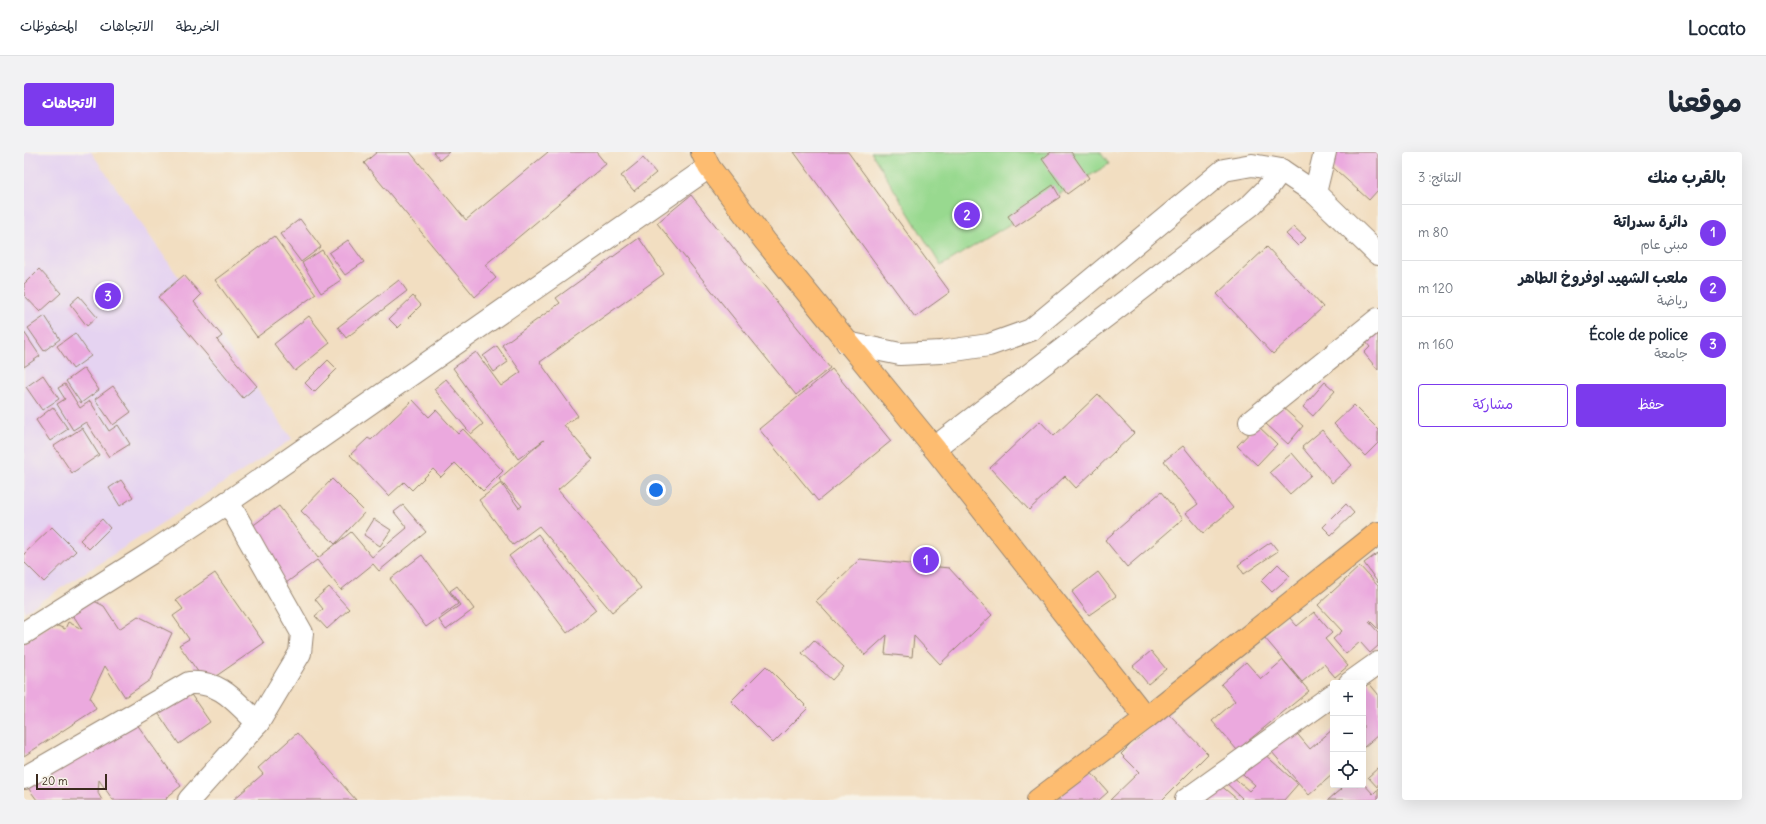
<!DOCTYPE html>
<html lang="ar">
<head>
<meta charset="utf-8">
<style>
  :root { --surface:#fff; --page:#f2f2f3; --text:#1f2937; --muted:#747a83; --line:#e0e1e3; --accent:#7c3aed }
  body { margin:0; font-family:Delius,"Playpen Sans Arabic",sans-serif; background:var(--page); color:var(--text); direction:rtl }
  .controls { position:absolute; right:12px; bottom:12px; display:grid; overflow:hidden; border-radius:4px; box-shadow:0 4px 16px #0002 }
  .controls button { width:36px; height:36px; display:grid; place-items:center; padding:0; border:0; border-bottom:1px solid var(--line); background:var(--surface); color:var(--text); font:20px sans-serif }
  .scale { position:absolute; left:12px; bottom:10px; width:71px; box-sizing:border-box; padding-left:4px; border:2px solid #3b2a1e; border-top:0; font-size:11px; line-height:14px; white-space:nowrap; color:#3b2a1e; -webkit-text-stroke:3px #f7f3e8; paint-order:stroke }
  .you { position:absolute; left:632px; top:338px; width:14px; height:14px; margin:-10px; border:3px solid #fff; border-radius:50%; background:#1a73e8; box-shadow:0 0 0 6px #1a73e833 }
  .badge { display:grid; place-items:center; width:26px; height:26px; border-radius:50%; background:var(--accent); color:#fff; font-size:13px; font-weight:700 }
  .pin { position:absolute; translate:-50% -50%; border:2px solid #fff; box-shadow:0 1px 4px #0006 }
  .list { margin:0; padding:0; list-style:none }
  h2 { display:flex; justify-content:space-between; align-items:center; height:52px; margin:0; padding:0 16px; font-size:17px }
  h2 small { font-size:13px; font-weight:400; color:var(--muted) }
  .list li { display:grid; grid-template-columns:26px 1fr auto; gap:12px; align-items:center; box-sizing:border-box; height:56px; padding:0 16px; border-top:1px solid var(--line) }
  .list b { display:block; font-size:15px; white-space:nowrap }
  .list p { margin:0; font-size:13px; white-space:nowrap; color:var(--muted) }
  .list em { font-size:13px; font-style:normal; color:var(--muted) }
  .actions { display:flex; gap:8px; padding:12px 16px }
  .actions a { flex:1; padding:9px 0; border:1px solid var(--accent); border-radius:4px; text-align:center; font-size:14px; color:var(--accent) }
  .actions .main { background:var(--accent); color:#fff }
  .icon { flex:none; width:22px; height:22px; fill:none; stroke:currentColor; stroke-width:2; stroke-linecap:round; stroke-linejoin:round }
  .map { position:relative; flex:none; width:1354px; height:648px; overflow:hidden; direction:ltr; border-radius:4px }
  header { display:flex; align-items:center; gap:24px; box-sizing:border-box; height:56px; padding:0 20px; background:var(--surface); border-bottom:1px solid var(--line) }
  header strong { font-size:19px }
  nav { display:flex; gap:22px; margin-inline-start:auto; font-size:14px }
  .intro { display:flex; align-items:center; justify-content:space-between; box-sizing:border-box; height:96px; padding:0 24px }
  h1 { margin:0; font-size:28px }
  .button { padding:10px 18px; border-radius:4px; background:var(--accent); color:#fff; font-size:14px; font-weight:700 }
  main { display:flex; gap:24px; padding:0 24px }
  aside { flex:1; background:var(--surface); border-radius:4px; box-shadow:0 4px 16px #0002 }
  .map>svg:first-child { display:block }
</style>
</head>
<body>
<header>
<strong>Locato</strong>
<nav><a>الخريطة</a><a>الاتجاهات</a><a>المحفوظات</a></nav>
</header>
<div class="intro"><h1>موقعنا</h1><a class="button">الاتجاهات</a></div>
<main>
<aside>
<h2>بالقرب منك<small>النتائج: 3</small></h2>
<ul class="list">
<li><span class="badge">1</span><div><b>دائرة سدراتة</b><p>مبنى عام</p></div><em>80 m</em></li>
<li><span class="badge">2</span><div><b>ملعب الشهيد اوفروخ الطاهر</b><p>رياضة</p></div><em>120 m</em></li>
<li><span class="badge">3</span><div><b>École de police</b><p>جامعة</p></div><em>160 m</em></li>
</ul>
<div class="actions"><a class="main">حفظ</a><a>مشاركة</a></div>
</aside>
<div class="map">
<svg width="1354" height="648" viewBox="0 0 1354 648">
  <rect width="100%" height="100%" fill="#f7f3e8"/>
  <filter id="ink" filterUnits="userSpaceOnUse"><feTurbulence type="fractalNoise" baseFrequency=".025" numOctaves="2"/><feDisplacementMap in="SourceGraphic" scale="8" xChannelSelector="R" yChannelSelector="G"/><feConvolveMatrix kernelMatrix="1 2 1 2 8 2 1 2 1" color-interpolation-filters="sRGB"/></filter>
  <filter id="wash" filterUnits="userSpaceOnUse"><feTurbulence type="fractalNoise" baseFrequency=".012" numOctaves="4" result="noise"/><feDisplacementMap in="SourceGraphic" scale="16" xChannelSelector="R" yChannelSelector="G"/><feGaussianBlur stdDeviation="0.9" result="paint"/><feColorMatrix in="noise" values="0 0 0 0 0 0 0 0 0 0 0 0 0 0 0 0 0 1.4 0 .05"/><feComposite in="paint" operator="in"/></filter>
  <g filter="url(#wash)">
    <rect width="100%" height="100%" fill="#f2dec1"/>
    <!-- built -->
    <polygon fill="#e5d3f1" points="0,0 67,0 268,287 0,460"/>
    <!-- green -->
    <polygon fill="#98d98f" stroke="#6a8256" points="847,0 1076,0 1085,12 917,114"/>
    <g id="blocks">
      <!-- building -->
      <g fill="#eba9de">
        <polygon points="353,0 386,0 442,68 524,0 572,0 582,12 461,113 472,126 451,145 340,11"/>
        <polygon points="409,0 425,0 416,8"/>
        <polygon points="770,0 824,0 926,140 891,165"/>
        <polygon points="1027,0 1047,0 1065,26 1043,42 1018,7"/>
        <polygon points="1312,0 1354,0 1354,38 1345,48 1303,10"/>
        <polygon points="619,6 632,21 610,39 597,24"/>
        <polygon points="1029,33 1036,45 991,75 984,64"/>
        <polygon points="667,43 806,216 772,243 633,71"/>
        <polygon points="276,67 297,95 277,110 256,82"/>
        <polygon points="1270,75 1282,86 1274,94 1262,82"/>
        <polygon points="250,84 292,142 233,185 191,128"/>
        <polygon points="615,86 640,122 516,210 554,264 540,273 569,307 534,338 617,436 588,460 515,374 489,393 455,348 477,331 495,356 498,354 475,327 520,288 494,307 429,216 452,200 477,234 497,220 478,193 536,151 532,146"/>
        <polygon points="324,88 340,110 321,123 305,101"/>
        <polygon points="1243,95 1299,155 1249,202 1193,142"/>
        <polygon points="298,98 317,128 297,141 278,111"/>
        <polygon points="15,117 37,141 16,160 0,143 0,132"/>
        <polygon points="160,123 177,143 170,150 198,184 193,188 233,234 219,246 134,145"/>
        <polygon points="375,128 383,139 322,186 314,175"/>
        <polygon points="55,144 73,165 63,174 46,152"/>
        <polygon points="389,144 397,153 374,176 365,167"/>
        <polygon points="21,164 36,187 20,199 4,176"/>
        <polygon points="285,164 306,191 271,219 250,192"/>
        <polygon points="1354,170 1354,218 1340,201 1346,195 1336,183"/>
        <polygon points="0,180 16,204 0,215"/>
        <polygon points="51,181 67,204 49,217 33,194"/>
        <polygon points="473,194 484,210 470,220 459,204"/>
        <polygon points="304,208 313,217 290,240 281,231"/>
        <polygon points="60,216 75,238 57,251 42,229"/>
        <polygon points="808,217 867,289 794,349 735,277"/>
        <polygon points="19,223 35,247 18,258 2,235"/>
        <polygon points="422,227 459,272 447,282 410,237"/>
        <polygon points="1301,230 1311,239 1289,264 1279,255"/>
        <polygon points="41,232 56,256 66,249 85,279 94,273 106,292 85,305 62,270 49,278 33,252 41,247 34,236"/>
        <polygon points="89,234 107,260 89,273 71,247"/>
        <polygon points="1074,242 1110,281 1052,336 1041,324 1005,358 966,316 1016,269 1030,284"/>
        <polygon points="389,248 405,265 412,258 434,282 439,277 479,319 459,339 431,311 417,325 409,317 388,338 380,330 365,344 326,303 344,286 347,288"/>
        <polygon points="1330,253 1354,277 1354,291 1341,304 1310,272"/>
        <polygon points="1257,254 1279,274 1264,292 1242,272"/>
        <polygon points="29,255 44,277 26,289 12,268"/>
        <polygon points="1233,273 1253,292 1233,313 1213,294"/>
        <polygon points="58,276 75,303 48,321 30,294"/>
        <polygon points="1298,278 1328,313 1308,331 1278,295"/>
        <polygon points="1159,294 1209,356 1179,381 1162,361 1174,352 1140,309"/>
        <polygon points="1268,301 1287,323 1266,342 1246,320"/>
        <polygon points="308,327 341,360 311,392 277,359"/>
        <polygon points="97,328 109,345 96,354 85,336"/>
        <polygon points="1137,340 1159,367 1103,415 1081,388"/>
        <polygon points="1322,352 1330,361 1307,383 1299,375"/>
        <polygon points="379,353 402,380 355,419 349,412 317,438 293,408 258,434 219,381 255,354 294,406 327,380 348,405 383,376 370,360"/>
        <polygon points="78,367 86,376 65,397 56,388"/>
        <polygon points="350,367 367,378 356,394 340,383"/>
        <polygon points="28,375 52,399 20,430 0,410 0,402"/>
        <polygon points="514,382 572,458 543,481 485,404"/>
        <polygon points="1247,390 1254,399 1220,422 1214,413"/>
        <polygon points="1354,401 1354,431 1340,411"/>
        <polygon points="398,403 434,452 402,475 366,427"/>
        <polygon points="836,407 925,416 968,463 916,512 890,484 888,505 861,502 863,483 841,503 792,449"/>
        <polygon points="1254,412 1266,424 1248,440 1237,429"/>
        <polygon points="1336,414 1354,434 1354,477 1346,469 1345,470 1354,480 1354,494 1346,501 1336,490 1322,502 1309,487 1318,479 1294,453"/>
        <polygon points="1074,420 1092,444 1065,463 1048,440"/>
        <polygon points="191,421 240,491 182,531 155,493 165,487 149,464 159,457 152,448"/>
        <polygon points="433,434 450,457 422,478 415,468 436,453 426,439"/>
        <polygon points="305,435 325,457 303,477 291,464 299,457 291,447"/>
        <polygon points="66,447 80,454 95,477 114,464 148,481 126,528 101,545 81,514 66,546 72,557 0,604 0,491 29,472 41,477 44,470 58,477 47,460"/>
        <polygon points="1290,460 1308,481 1301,487 1324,514 1311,525 1300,512 1278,530 1240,485 1264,464 1273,474"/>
        <polygon points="790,488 820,515 808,528 778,501"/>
        <polygon points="1127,499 1142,517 1124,532 1109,514"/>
        <polygon points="1259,508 1285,539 1213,598 1188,569 1211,549 1197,532 1222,510 1237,527"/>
        <polygon points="742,514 784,556 749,591 707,549"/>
        <polygon points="1334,518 1354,542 1354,583 1339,596 1339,531"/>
        <polygon points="159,531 186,570 155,592 128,552"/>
        <polygon points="1141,558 1184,602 1138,648 1086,648 1115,620 1097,602"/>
        <polygon points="105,561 157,634 143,645 142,648 89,648 75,628 74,641 78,648 13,648 2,633"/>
        <polygon points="1265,572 1286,597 1309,577 1309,622 1285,643 1241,592"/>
        <polygon points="273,581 332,648 209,648 239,622 234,616"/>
        <polygon points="1230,593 1274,632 1260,648 1216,648 1218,646 1200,629 1206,622 1225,639 1231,633 1211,615"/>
        <polygon points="1354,616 1354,636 1344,625"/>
        <polygon points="1065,618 1084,640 1075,648 1032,648"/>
        <polygon points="1339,631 1349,642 1354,637 1354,648 1304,648 1317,637 1313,633 1339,633"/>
        <polygon points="1195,632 1214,648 1185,648 1182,646"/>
      </g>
    </g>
  </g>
  <g filter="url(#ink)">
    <use href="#blocks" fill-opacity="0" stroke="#968470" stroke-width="1"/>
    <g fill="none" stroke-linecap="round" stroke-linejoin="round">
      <!-- minor casing -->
      <g stroke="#968470" stroke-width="24">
        <g id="minor">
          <polyline points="1291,41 1301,0"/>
          <polyline points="823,191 876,202 917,200 965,193 1007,178 1200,18 1228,13 1257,18 1291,41 1354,102"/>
          <polyline points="1226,270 1354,167"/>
          <polyline points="910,296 1227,53 1242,38 1257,18"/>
          <polyline points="0,481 127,401 204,350 685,15"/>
          <polyline points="1326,531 1354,511"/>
          <path d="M 0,626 L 165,531 C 198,529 211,550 234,571"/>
          <polyline points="165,648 234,571 276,501 278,481 204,350"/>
          <polyline points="1162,648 1309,543"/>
        </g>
      </g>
      <!-- major casing -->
      <g stroke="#968470" stroke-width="24">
        <g id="major">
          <polyline points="678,0 685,15 741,89 910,296 1122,566"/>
          <polyline points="1014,648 1122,566 1354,381"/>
        </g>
      </g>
      <!-- minor -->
      <use href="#minor" stroke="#fff" stroke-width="22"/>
      <!-- major -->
      <use href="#major" stroke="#fdbc70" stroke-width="22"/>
    </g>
  </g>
</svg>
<div class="controls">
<button>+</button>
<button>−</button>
<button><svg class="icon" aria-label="locate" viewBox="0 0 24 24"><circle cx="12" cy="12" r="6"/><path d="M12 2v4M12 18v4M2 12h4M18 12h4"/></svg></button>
</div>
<div class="scale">20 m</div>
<div class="you"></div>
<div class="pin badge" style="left:902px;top:408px">1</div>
<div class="pin badge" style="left:943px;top:63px">2</div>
<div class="pin badge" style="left:84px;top:144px">3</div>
</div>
</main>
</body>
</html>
